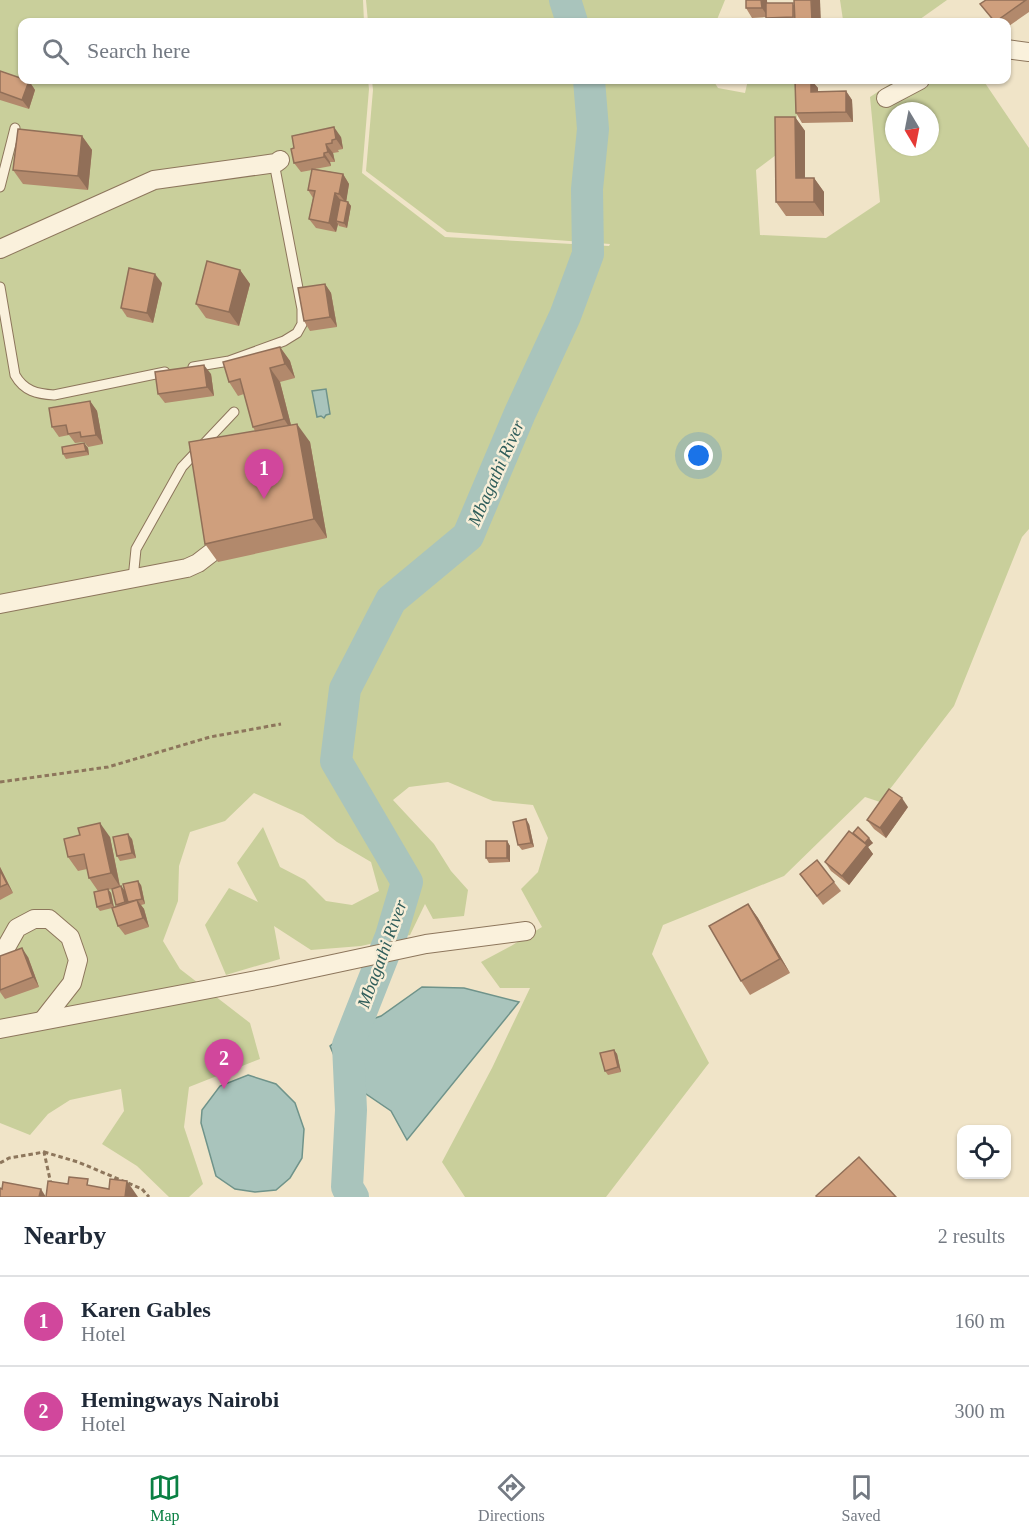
<!DOCTYPE html>
<html lang="en">
<head>
<meta charset="utf-8">
<style>
  :root { --surface:#fff; --page:#f2f2f3; --text:#1f2937; --muted:#747a83; --line:#e0e1e3; --accent:#0b8043 }
  body { margin:0; font-family:"Times New Roman",serif; background:var(--page); color:var(--text) }
  .controls { position:absolute; right:18px; bottom:18px; display:grid; overflow:hidden; border-radius:12px; box-shadow:0 2px 4px #0004 }
  .controls button { width:54px; height:54px; display:grid; place-items:center; padding:0; border:0; border-bottom:2px solid var(--line); background:var(--surface); color:var(--text); font:30px sans-serif }
  .compass { position:absolute; left:885px; top:102px; width:54px; height:54px; border-radius:50%; background:var(--surface); box-shadow:0 2px 4px #0004; rotate:170deg }
  .you { position:absolute; left:699px; top:456px; width:21px; height:21px; margin:-15px; border:4px solid #fff; border-radius:50%; background:#1a73e8; box-shadow:0 0 0 9px #1a73e833 }
  .badge { display:grid; place-items:center; width:39px; height:39px; border-radius:50%; background:var(--accent); color:#fff; font-size:20px; font-weight:700 }
  .pin { position:absolute; translate:-50% -50px; filter:drop-shadow(0 2px 3px #0008) }
  .pin::after { content:''; position:absolute; top:32px; width:21px; height:18px; background:inherit; clip-path:polygon(0 0,100% 0,50% 100%) }
  .list { margin:0; padding:0; list-style:none }
  h2 { display:flex; justify-content:space-between; align-items:center; height:78px; margin:0; padding:0 24px; font-size:26px }
  h2 small { font-size:20px; font-weight:400; color:var(--muted) }
  .list li { display:grid; grid-template-columns:39px 1fr auto; gap:18px; align-items:center; box-sizing:border-box; height:90px; padding:0 24px; border-top:2px solid var(--line) }
  .list b { display:block; font-size:22px; white-space:nowrap }
  .list p { margin:0; font-size:20px; white-space:nowrap; color:var(--muted) }
  .list em { font-size:20px; font-style:normal; color:var(--muted) }
  .icon { flex:none; width:33px; height:33px; fill:none; stroke:currentColor; stroke-width:2; stroke-linecap:round; stroke-linejoin:round }
  .map { position:relative; flex:none; width:1029px; height:1197px; overflow:hidden }
  .search { position:absolute; background:var(--surface); box-shadow:0 2px 4px #0004; left:18px; right:18px; top:18px; height:66px; display:flex; align-items:center; gap:15px; box-sizing:border-box; padding:0 21px; border-radius:12px; color:var(--muted); font-size:22px }
  .sheet { height:258px; background:var(--surface) }
  nav { display:flex; justify-content:space-around; align-items:center; box-sizing:border-box; height:84px; border-top:2px solid var(--line); background:var(--surface); font-size:16px; color:var(--muted) }
  nav a { display:grid; justify-items:center; gap:3px }
  nav .on { color:var(--accent) }
  .map>svg:first-child { display:block }
</style>
</head>
<body>
<div class="map">
<svg width="1029" height="1197" viewBox="0 0 1029 1197">
  <rect width="100%" height="100%" fill="#f0e4c8"/>
  <!-- green -->
  <g fill="#c9cf9b" fill-rule="evenodd">
    <path d="M 0,0 L 363,0 L 364,22 L 22,22 L 22,80 L 368,80 L 369,89 L 362,173 L 445,237 L 609,246 L 610,244 L 447,232 L 366,171 L 373,90 L 372,80 L 713,80 L 718,88 L 745,93 L 748,80 L 798,80 L 796,140 L 756,170 L 760,235 L 826,238 L 880,202 L 870,97 L 896,80 L 983,80 L 1029,148 L 1029,529 L 1022,537 L 954,706 L 880,802 L 865,797 L 784,876 L 663,925 L 652,954 L 709,1063 L 606,1197 L 465,1197 L 442,1162 L 492,1068 L 530,988 L 500,988 L 481,962 L 511,946 L 542,927 L 521,889 L 538,872 L 548,838 L 533,805 L 493,801 L 448,782 L 409,787 L 393,800 L 434,844 L 451,871 L 468,890 L 464,916 L 433,919 L 425,904 L 410,935 L 361,946 L 311,950 L 274,926 L 280,959 L 226,975 L 205,925 L 229,888 L 258,902 L 237,863 L 263,827 L 280,867 L 305,880 L 326,901 L 352,905 L 379,891 L 371,862 L 337,842 L 303,815 L 254,793 L 225,821 L 190,832 L 179,866 L 178,901 L 163,941 L 180,969 L 250,1023 L 260,1059 L 189,1087 L 184,1127 L 203,1184 L 189,1197 L 169,1197 L 137,1166 L 102,1144 L 124,1111 L 121,1089 L 70,1100 L 48,1114 L 30,1135 L 0,1123 ZM 894,111 L 930,111 L 930,147 L 894,147 Z"/>
    <polygon points="366,0 725,0 716,22 368,22"/>
    <polygon points="840,0 947,0 916,22 845,22 843,20"/>
  </g>
  <!-- water -->
  <g fill="#a9c4bc" stroke="#6f938a" stroke-width="1.5">
    <polygon points="326,389 330,414 326,415 324,418 321,416 317,417 312,391"/>
    <polygon points="422,987 464,988 519,1002 407,1140 391,1111 344,1079 330,1046 358,1024 381,1016"/>
    <polygon points="248,1075 276,1084 295,1103 304,1129 302,1158 290,1178 276,1190 255,1192 235,1189 216,1176 201,1123 202,1110 220,1086"/>
  </g>
  <g fill="none" stroke-linecap="round" stroke-linejoin="round">
    <!-- river -->
    <g stroke="#a9c4bc" stroke-width="32">
      <polyline points="565,0 572,22"/>
      <polyline points="353,1197 347,1187 351,1110 348,1045 391,936 407,882 336,761 345,689 391,600 468,536 520,413 565,316 588,254 587,189 593,129 589,80"/>
    </g>
    <!-- service casing -->
    <g stroke="#8d765c" stroke-width="11">
      <g id="service">
        <polyline points="0,187 15,128"/>
        <path d="M 0,287 L 15,375 C 24,391 37,394 54,395 L 165,372"/>
        <polyline points="193,367 229,361 284,341 297,333 302,324 302,309 275,168 276,163"/>
        <polyline points="133,579 136,549 182,467 234,412"/>
      </g>
    </g>
    <!-- minor casing -->
    <g stroke="#8d765c" stroke-width="20">
      <g id="minor">
        <polyline points="1006,49 1029,52"/>
        <polyline points="886,98 920,80"/>
        <polyline points="0,249 154,180 276,163 280,160"/>
        <polyline points="0,604 187,568 198,563 211,553"/>
        <polyline points="0,958 17,928 34,919 49,919 70,937 78,960 72,983 43,1020"/>
        <polyline points="0,1029 272,977 426,944 526,931"/>
      </g>
    </g>
    <!-- path -->
    <g stroke="#8d765c" stroke-width="3" stroke-dasharray="4.5 3" stroke-linecap="butt">
      <polyline points="0,782 108,767 210,737 281,724"/>
      <polyline points="44,1152 78,1162 142,1189 149,1197"/>
      <polyline points="0,1163 9,1158 44,1152 51,1184"/>
    </g>
    <!-- service -->
    <use href="#service" stroke="#faf1dc" stroke-width="9"/>
    <!-- minor -->
    <use href="#minor" stroke="#faf1dc" stroke-width="18"/>
  </g>
  <!-- wall -->
  <g fill="#b2896c" fill-rule="evenodd">
    <polygon points="986,0 1029,0 1029,12 1006,28 1006,22 994,22"/>
    <polygon points="768,3 794,5 821,22 769,22 766,17 752,18 746,8"/>
    <polygon points="0,71 29,81 35,90 29,109 0,100"/>
    <polygon points="795,80 818,80 812,81 818,88 818,91 846,91 852,100 853,122 802,123 796,113"/>
    <polygon points="795,117 805,131 805,178 814,178 824,192 824,216 786,216 776,202"/>
    <polygon points="82,136 92,150 88,190 23,184 13,170"/>
    <polygon points="341,137 343,149 338,150 339,152 333,153 335,162 330,162 331,166 315,169 343,174 349,184 346,201 348,202 351,206 347,228 339,226 338,224 336,232 316,228 309,219 313,198 308,190 312,170 301,172 294,163 294,148"/>
    <polygon points="240,270 250,284 239,326 206,318 196,304"/>
    <polygon points="162,283 153,323 127,317 121,308"/>
    <polygon points="325,284 331,293 337,327 310,331 304,321"/>
    <polygon points="280,347 290,361 295,378 280,382 291,425 310,442 327,538 218,562 205,544 255,431 253,427 244,394 238,396 229,382"/>
    <polygon points="211,374 214,396 165,403 158,394"/>
    <polygon points="90,401 97,411 103,444 88,447 84,442 75,443 69,435 59,437 52,427"/>
    <polygon points="84,443 88,448 89,455 66,459 63,454"/>
    <polygon points="908,807 886,838 874,829 867,820"/>
    <polygon points="529,824 534,847 522,850 518,845"/>
    <polygon points="853,833 873,843 868,847 873,854 849,885 831,871 825,862 855,836"/>
    <path d="M 110,837 L 120,886 L 121,886 L 125,891 L 141,885 L 145,904 L 141,905 L 144,909 L 149,927 L 125,935 L 118,926 L 112,908 L 100,911 L 97,907 L 98,891 L 89,878 L 87,869 L 78,871 L 68,857 ZM 112,889 L 117,906 L 114,907 L 111,893 L 108,890 Z"/>
    <polygon points="132,839 136,858 120,861 117,856"/>
    <polygon points="507,841 510,846 510,862 489,863 486,858"/>
    <polygon points="0,867 13,893 0,900"/>
    <polygon points="800,874 834,882 841,891 823,905"/>
    <polygon points="748,904 758,918 790,973 750,995 741,981"/>
    <polygon points="0,956 28,957 39,987 5,999 0,992"/>
    <polygon points="614,1050 617,1054 621,1072 608,1075 605,1071"/>
  </g>
  <!-- shaded-wall -->
  <g fill="#916f58">
    <polygon points="761,0 767,0 768,17 762,8"/>
    <polygon points="811,0 820,0 821,22 813,22 812,21"/>
    <polygon points="811,80 818,88 818,101 811,92"/>
    <polygon points="29,81 35,90 29,109 22,100"/>
    <polygon points="846,91 852,100 853,122 846,112"/>
    <polygon points="795,117 805,131 805,192 796,178"/>
    <polygon points="334,127 341,137 343,149 336,139"/>
    <polygon points="82,136 92,150 88,190 78,176"/>
    <polygon points="326,144 333,153 335,162 328,152"/>
    <polygon points="324,153 330,162 331,166 324,157"/>
    <polygon points="343,174 349,184 346,203 339,194"/>
    <polygon points="814,178 824,192 824,216 814,202"/>
    <polygon points="335,193 342,202 336,221 338,224 336,232 329,223"/>
    <polygon points="348,202 351,206 347,228 344,223"/>
    <polygon points="240,270 250,284 239,326 229,312"/>
    <polygon points="155,274 162,283 153,323 147,313"/>
    <polygon points="325,284 331,293 337,327 330,317"/>
    <polygon points="280,347 290,361 295,378 285,364"/>
    <polygon points="204,365 211,374 214,396 207,387"/>
    <polygon points="270,368 280,382 293,433 284,419"/>
    <polygon points="90,401 97,411 103,444 96,435"/>
    <polygon points="297,424 310,442 327,538 314,519"/>
    <polygon points="84,443 88,448 89,455 86,451"/>
    <polygon points="902,798 908,807 886,838 880,828"/>
    <polygon points="526,819 529,824 534,847 531,843"/>
    <polygon points="100,823 110,837 120,887 111,873"/>
    <polygon points="128,834 132,839 136,858 132,853"/>
    <polygon points="869,838 873,843 868,847 873,854 849,885 842,876 865,843"/>
    <polygon points="507,841 510,846 510,862 507,858"/>
    <polygon points="0,867 13,893 7,884 0,870"/>
    <polygon points="138,881 141,885 145,904 142,899"/>
    <polygon points="121,886 125,891 129,907 125,902"/>
    <polygon points="108,889 111,893 114,908 111,903"/>
    <polygon points="137,900 144,909 149,927 143,918"/>
    <polygon points="748,904 758,918 790,973 780,959"/>
    <polygon points="22,948 28,957 39,987 33,977"/>
    <polygon points="614,1050 617,1054 621,1072 618,1067"/>
    <polygon points="127,1181 138,1197 125,1197"/>
    <polygon points="41,1189 46,1197 39,1197"/>
  </g>
  <!-- building -->
  <g fill="#cf9f7d" stroke="#916f58" stroke-width="1.5">
    <polygon points="746,0 761,0 762,8 746,8"/>
    <polygon points="794,0 811,0 812,21 795,22"/>
    <polygon points="986,0 1026,0 995,22 980,4"/>
    <polygon points="766,3 793,3 793,17 766,18"/>
    <polygon points="0,71 29,81 22,100 0,92"/>
    <polygon points="795,80 811,80 811,92 846,91 846,112 796,113"/>
    <polygon points="775,117 795,117 796,178 814,178 814,202 776,202"/>
    <polygon points="334,127 336,139 332,140 332,143 326,144 328,152 324,153 324,157 294,163 291,149 294,148 292,136"/>
    <polygon points="18,129 82,136 78,176 13,170"/>
    <polygon points="312,169 343,174 339,194 335,193 329,223 309,219 315,191 308,190"/>
    <polygon points="340,200 348,202 344,223 336,221"/>
    <polygon points="207,261 240,270 229,312 196,304"/>
    <polygon points="129,268 155,274 147,313 121,308"/>
    <polygon points="325,284 330,317 304,321 298,288"/>
    <polygon points="280,347 285,364 270,368 284,419 253,427 240,379 229,382 223,362"/>
    <polygon points="204,365 207,387 158,394 155,372"/>
    <polygon points="90,401 96,435 81,437 80,432 68,434 66,425 52,427 49,408"/>
    <polygon points="297,424 314,519 205,544 189,442"/>
    <polygon points="84,443 86,451 63,454 62,447"/>
    <polygon points="889,789 902,798 880,828 867,820"/>
    <polygon points="526,819 531,843 518,845 513,822"/>
    <polygon points="100,823 111,873 89,878 84,854 68,857 64,839 80,835 78,828"/>
    <polygon points="858,827 869,838 865,843 853,833"/>
    <polygon points="849,831 867,845 842,876 825,862"/>
    <polygon points="128,834 132,853 117,856 113,837"/>
    <rect x="486" y="841" width="21" height="17"/>
    <polygon points="817,860 834,882 817,896 800,874"/>
    <polygon points="0,870 7,884 0,887"/>
    <polygon points="138,881 142,899 128,902 123,884"/>
    <polygon points="121,886 125,902 116,905 112,889"/>
    <polygon points="108,889 111,903 97,907 94,892"/>
    <polygon points="137,900 143,918 118,926 112,908"/>
    <polygon points="748,904 780,959 741,981 709,926"/>
    <polygon points="22,948 33,977 0,990 0,956"/>
    <polygon points="614,1050 618,1067 605,1071 600,1053"/>
    <polygon points="859,1157 896,1197 817,1197 816,1196"/>
    <polygon points="69,1177 88,1179 87,1185 109,1189 110,1179 127,1181 125,1197 46,1197 48,1181 68,1184"/>
    <polygon points="3,1182 41,1189 39,1197 0,1197 0,1188 2,1189"/>
  </g>
  <g text-anchor="middle" stroke-width="5" stroke-linejoin="round" paint-order="stroke">
    <!-- water labels -->
    <g font-size="18" font-style="italic" fill="#2f5d5a" stroke="#f7eed8">
      <text transform="translate(496 473) rotate(-66)" y="6">Mbagathi River</text>
      <text transform="translate(382 954) rotate(-70)" y="6">Mbagathi River</text>
    </g>
  </g>
</svg>
<div class="controls">
<button><svg class="icon" aria-label="locate" viewBox="0 0 24 24"><circle cx="12" cy="12" r="6"/><path d="M12 2v4M12 18v4M2 12h4M18 12h4"/></svg></button>
</div>
<svg class="compass" viewBox="-18 -18 36 36"><path d="M0-13l5 13h-10z" fill="#e53935"/><path d="M0 13l5-13h-10z" fill="#747a83"/></svg>
<div class="you"></div>
<div class="pin badge" style="left:264px;top:499px;background:#d1479c">1</div>
<div class="pin badge" style="left:224px;top:1089px;background:#d1479c">2</div>
<div class="search"><svg class="icon" aria-label="search" viewBox="0 0 24 24"><circle cx="10" cy="10" r="6"/><path d="M15 15l6 6"/></svg>Search here</div>
</div>
<section class="sheet">
<h2>Nearby<small>2 results</small></h2>
<ul class="list">
<li><span class="badge" style="background:#d1479c">1</span><div><b>Karen Gables</b><p>Hotel</p></div><em>160 m</em></li>
<li><span class="badge" style="background:#d1479c">2</span><div><b>Hemingways Nairobi</b><p>Hotel</p></div><em>300 m</em></li>
</ul>
</section>
<nav>
<a class="on"><svg class="icon" aria-label="map" viewBox="0 0 24 24"><path d="M3 6l6-2 6 2 6-2v14l-6 2-6-2-6 2zM9 4v14M15 6v14"/></svg>Map</a>
<a><svg class="icon" aria-label="directions" viewBox="0 0 24 24"><path d="M12 3l9 9-9 9-9-9zM9 14v-3h6M13 9l2 2-2 2"/></svg>Directions</a>
<a><svg class="icon" aria-label="saved" viewBox="0 0 24 24"><path d="M7 4h10v16l-5-4-5 4z"/></svg>Saved</a>
</nav>
</body>
</html>
